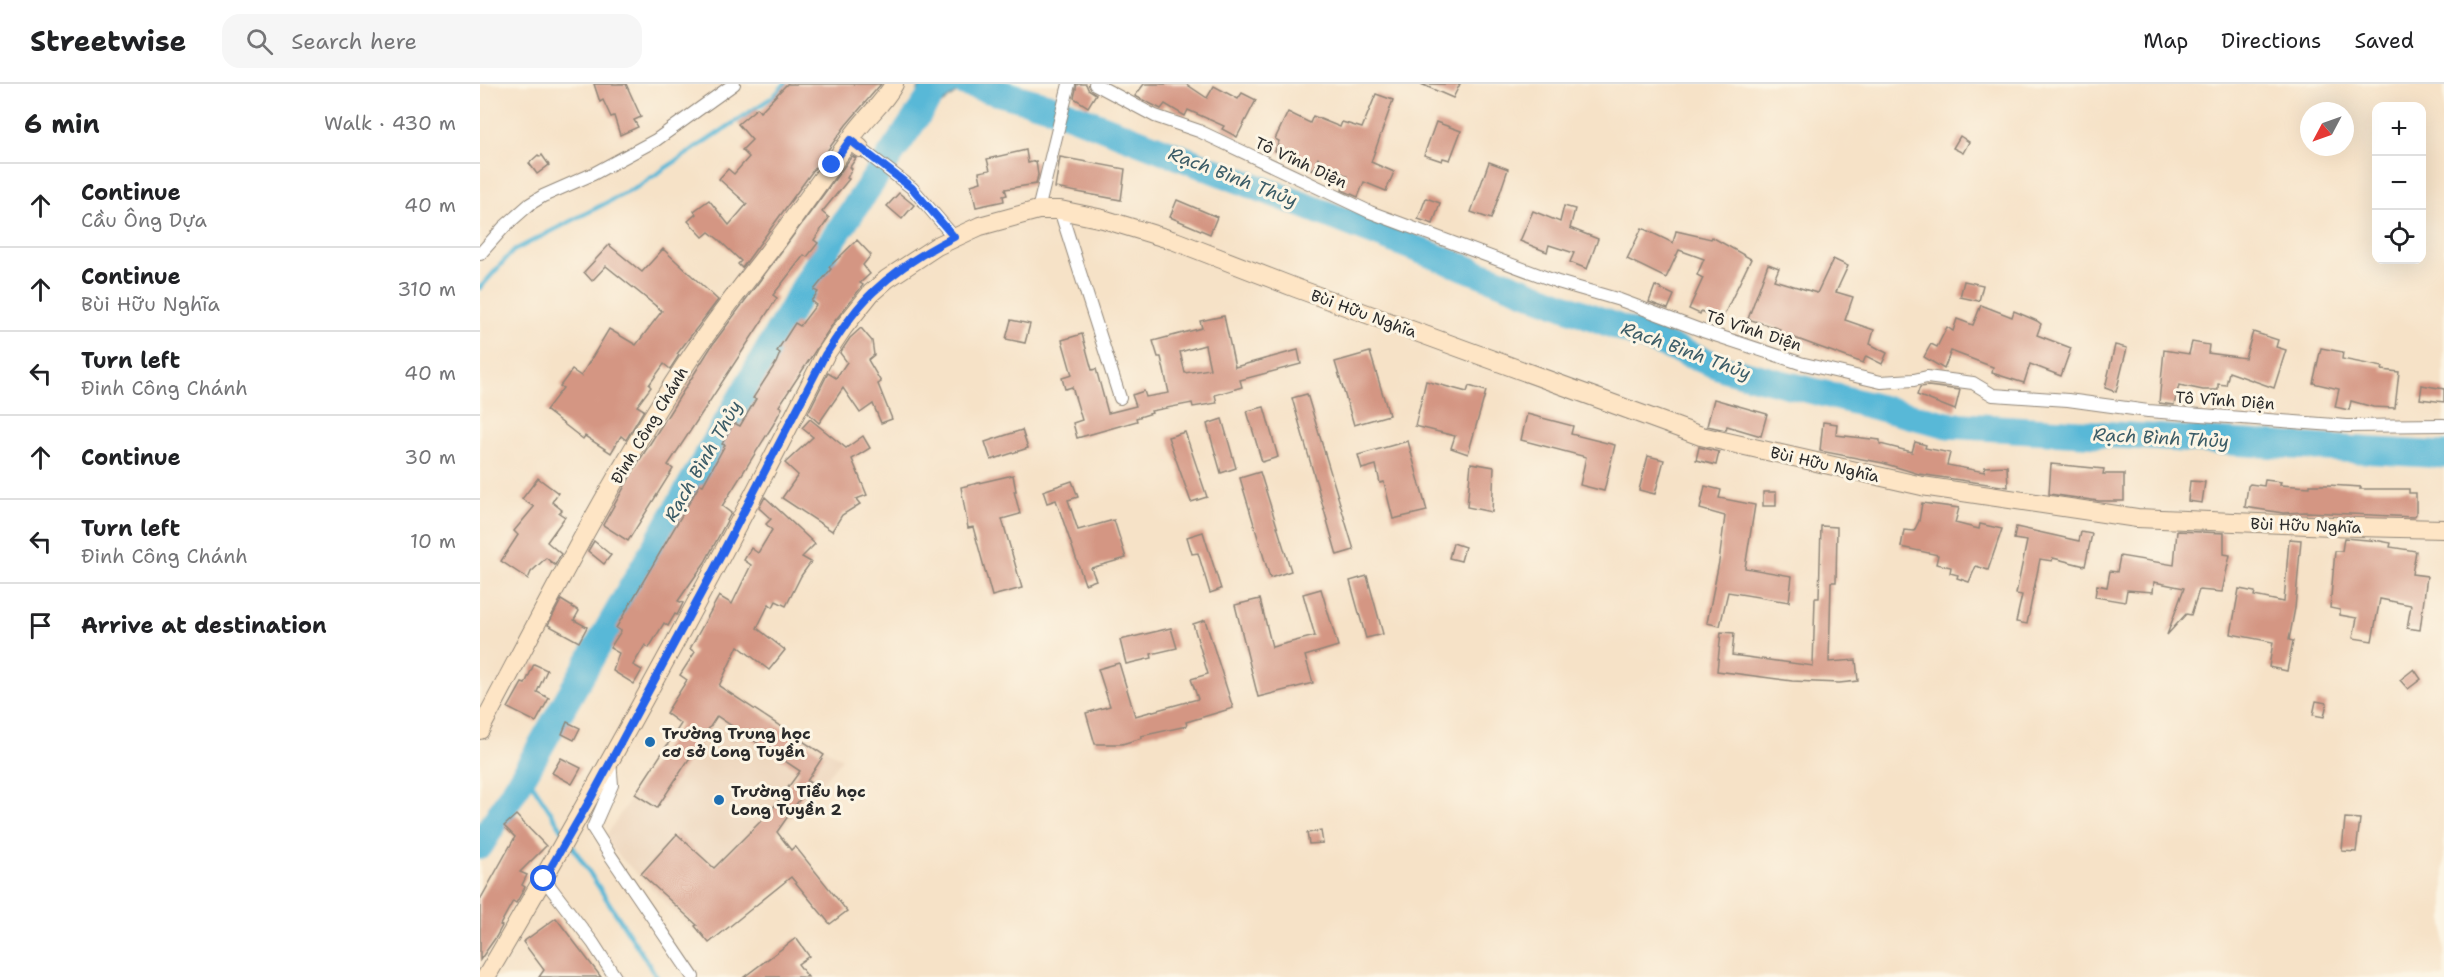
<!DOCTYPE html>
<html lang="en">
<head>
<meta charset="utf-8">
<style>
  :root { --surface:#fff; --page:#f6f6f6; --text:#202124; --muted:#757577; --line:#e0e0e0 }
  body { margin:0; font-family:"Shantell Sans",sans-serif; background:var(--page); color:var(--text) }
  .controls { position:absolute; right:18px; top:18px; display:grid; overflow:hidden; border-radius:12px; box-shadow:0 6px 24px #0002 }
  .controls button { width:54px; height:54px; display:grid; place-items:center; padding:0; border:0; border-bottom:2px solid var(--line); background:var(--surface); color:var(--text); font:30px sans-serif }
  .compass { position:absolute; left:1820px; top:18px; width:54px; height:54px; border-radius:50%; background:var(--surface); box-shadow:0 6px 24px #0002; rotate:229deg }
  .stop { position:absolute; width:18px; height:18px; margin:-14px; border:4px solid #2563eb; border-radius:50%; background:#fff }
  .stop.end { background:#2563eb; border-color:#fff; box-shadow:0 2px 6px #0008 }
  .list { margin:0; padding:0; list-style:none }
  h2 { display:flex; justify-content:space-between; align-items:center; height:78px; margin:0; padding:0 24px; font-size:26px }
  h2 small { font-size:20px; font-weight:400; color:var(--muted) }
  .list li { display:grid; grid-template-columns:39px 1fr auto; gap:18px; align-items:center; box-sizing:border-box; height:84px; padding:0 24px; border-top:2px solid var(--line) }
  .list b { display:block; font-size:22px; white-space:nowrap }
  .list p { margin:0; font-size:20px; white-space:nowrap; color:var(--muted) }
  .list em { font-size:20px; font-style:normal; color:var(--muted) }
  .icon { flex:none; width:33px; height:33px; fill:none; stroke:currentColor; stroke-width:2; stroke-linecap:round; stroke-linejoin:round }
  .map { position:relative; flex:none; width:1964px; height:893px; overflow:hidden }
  header { display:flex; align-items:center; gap:36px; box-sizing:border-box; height:84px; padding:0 30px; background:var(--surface); border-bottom:2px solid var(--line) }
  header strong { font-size:28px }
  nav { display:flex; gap:33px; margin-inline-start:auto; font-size:21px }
  .search { width:420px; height:54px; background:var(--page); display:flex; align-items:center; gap:15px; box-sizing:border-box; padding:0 21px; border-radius:18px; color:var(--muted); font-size:22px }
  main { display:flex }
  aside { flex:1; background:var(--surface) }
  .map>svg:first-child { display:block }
</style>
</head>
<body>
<header>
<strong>Streetwise</strong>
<div class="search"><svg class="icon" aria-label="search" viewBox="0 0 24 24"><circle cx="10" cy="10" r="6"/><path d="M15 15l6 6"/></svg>Search here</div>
<nav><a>Map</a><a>Directions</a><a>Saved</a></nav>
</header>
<main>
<aside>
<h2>6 min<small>Walk · 430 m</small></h2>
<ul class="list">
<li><svg class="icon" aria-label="ahead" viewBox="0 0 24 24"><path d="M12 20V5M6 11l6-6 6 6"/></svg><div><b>Continue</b><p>Cầu Ông Dựa</p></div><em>40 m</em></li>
<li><svg class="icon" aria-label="ahead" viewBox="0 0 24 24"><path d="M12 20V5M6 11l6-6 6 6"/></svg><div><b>Continue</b><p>Bùi Hữu Nghĩa</p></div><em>310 m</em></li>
<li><svg class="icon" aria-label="left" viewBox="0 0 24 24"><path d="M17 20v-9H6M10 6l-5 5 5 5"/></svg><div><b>Turn left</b><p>Đinh Công Chánh</p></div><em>40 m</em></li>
<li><svg class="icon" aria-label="ahead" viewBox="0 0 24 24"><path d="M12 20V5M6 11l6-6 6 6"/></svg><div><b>Continue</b></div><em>30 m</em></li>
<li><svg class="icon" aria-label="left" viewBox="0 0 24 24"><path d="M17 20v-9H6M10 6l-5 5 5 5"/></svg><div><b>Turn left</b><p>Đinh Công Chánh</p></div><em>10 m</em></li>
<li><svg class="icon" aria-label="arrive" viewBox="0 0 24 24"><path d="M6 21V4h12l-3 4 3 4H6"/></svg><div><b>Arrive at destination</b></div></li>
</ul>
</aside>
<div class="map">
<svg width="1964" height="893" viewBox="0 0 1964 893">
  <rect width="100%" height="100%" fill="#fcf5e5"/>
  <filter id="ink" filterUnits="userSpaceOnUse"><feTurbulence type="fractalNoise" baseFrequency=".0167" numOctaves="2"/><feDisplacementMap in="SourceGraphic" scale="12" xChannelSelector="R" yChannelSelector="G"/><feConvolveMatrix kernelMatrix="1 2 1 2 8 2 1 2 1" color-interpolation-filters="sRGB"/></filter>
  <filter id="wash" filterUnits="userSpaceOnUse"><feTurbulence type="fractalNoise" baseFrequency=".008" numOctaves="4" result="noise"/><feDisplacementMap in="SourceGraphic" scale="24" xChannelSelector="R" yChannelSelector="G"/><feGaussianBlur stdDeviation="1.35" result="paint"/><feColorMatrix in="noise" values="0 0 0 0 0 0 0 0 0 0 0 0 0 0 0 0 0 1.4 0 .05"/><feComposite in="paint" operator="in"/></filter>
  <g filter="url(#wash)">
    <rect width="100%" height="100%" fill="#f6e2c7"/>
    <!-- built -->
    <polygon fill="#ecd3b9" points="231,593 362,675 215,848 123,756"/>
    <!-- water -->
    <polygon fill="#59b8d7" stroke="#427281" stroke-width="1.5" points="440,0 488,0 429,44"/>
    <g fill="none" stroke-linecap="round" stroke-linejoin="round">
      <!-- stream -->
      <g stroke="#59b8d7" stroke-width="4.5">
        <polyline points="0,204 33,167 157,103 294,12 305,0"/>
        <polyline points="45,689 85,750"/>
        <polyline points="89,757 177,893"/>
      </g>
      <!-- river -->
      <g stroke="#59b8d7" stroke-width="27">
        <polyline points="486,0 568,22 1246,285 1468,341 1964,371"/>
        <polyline points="0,762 45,689 345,167 459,0"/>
      </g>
    </g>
    <g id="blocks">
      <!-- building -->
      <g fill="#d49683" fill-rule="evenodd">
        <polygon points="114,0 146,0 161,33 154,36 158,43 140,51 134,32 131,33 123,16 120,18"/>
        <polygon points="307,0 401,0 366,41 262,184 258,180 261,177 238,155 229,148 223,153 208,137 216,130 214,127 229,116 249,141 267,120 239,95 248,85 254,90 269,73 262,66 272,56 258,40 277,24 280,28"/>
        <polygon points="597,0 606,0 608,5 616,10 608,23 594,14"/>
        <polygon points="664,0 706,0 727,14 734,2 758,15 762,9 776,16 757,53 742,45 744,42 708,26 705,32 685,20 681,25 655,12"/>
        <polygon points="941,0 980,0 973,14"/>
        <polygon points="896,10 913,16 891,78 914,88 906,107 884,98 878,113 862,106 867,92 838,74 833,86 795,67 799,57 795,55 808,28 830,39 833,32 860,43 862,38 882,44"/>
        <polygon points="956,38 981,47 970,76 963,74 962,77 944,71"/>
        <polygon points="1480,52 1489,58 1483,69 1473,64"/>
        <polygon points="546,66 548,79 556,77 558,91 556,100 525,105 527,111 523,112 524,117 496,123 491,101 501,98 499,88 510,86 507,75"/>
        <polygon points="58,71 60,73 62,71 69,81 57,90 49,79"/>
        <polygon points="372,72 376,74 370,83 372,85 367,94 369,95 342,128 349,134 334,156 338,159 327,173 324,171 293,211 297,214 188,381 193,385 148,457 123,441 159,377 233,260"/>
        <polygon points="580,73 645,85 641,116 575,104"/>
        <polygon points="1009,78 1028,85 1011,135 991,128"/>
        <polygon points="419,109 434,121 422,135 407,122"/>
        <polygon points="946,114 960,119 953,140 938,135"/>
        <polygon points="697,116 737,133 730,150 690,133"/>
        <polygon points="1084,122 1095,125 1090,144 1118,155 1107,185 1090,178 1094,169 1069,161 1067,168 1040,157 1053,127 1080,138"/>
        <polygon points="1162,144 1193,159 1196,147 1231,155 1232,153 1271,175 1241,237 1221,227 1220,230 1209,225 1223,194 1217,191 1224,175 1199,166 1186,194 1147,175"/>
        <polygon points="377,156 391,171 383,181 390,190 380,199 383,201 354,238 299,322 302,324 293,341 242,422 251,429 225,478 198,517 203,519 197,531 195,530 188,542 184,539 169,564 165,561 153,581 162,586 154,600 133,587 139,569 130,564 141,547 136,544 220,400 223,401 245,361 242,360 254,339 260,342 276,315 273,314 296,279 300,269 297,267 315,239 320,242 336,221 331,217 338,208 334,206 351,185 349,183"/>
        <polygon points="129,161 162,188 183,165 238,216 197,270 199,271 190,285 184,280 169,301 171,303 157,322 164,326 146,356 141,352 131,369 105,352 103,355 66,326 83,304 80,302 92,286 101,292 129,245 156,261 182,227 126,182 112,197 104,188"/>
        <polygon points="1353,175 1368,182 1356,208 1373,213 1365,236 1394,246 1390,260 1407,269 1402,280 1386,272 1383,279 1312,253 1311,257 1298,253 1300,245 1268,235 1288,180 1299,184 1294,196 1337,209"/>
        <polygon points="1484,197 1503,201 1499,217 1480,213"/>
        <polygon points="1175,202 1194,211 1188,225 1169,218"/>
        <polygon points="1501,221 1532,233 1534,227 1557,237 1561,240 1557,251 1591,264 1581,292 1550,280 1544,299 1512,289 1513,283 1471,267 1464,285 1444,273 1451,260 1457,263 1467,243 1473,247 1477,235 1493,241"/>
        <path d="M 744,232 L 755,283 L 818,266 L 821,280 L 760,296 L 762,303 L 735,311 L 737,319 L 713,323 L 712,319 L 671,327 L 672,329 L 656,334 L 657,337 L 597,354 L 593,339 L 602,336 L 592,303 L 585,305 L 582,294 L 592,291 L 582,256 L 602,250 L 612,286 L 616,285 L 628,329 L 656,322 L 652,311 L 664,307 L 666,313 L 689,309 L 681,273 L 678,273 L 673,257 L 722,244 L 720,237 ZM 725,261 L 730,285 L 705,289 L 700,268 Z"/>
        <polygon points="531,236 550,240 545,259 526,255"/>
        <polygon points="381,244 392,257 394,271 388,276 401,298 398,300 412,335 401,339 393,320 380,329 363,304 339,339 328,329 348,289 356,294 367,278 360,269 370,254"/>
        <polygon points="1773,248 1798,256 1796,263 1806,266 1794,304 1749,288 1746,301 1738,300 1738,306 1723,306 1699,301 1694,321 1679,319 1684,266 1709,270 1712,258 1729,261 1728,269 1765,274"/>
        <polygon points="1635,261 1647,264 1636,308 1625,304"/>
        <polygon points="1841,264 1863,268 1862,275 1903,283 1902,286 1919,288 1915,324 1893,323 1871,317 1869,326 1855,323 1859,305 1833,299"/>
        <polygon points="890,268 909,331 874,341 855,278"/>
        <polygon points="946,297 987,308 989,302 1006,307 988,370 971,364 975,352 935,342"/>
        <polygon points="1942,301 1964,305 1964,318 1940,315"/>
        <polygon points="1448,302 1480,306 1475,326 1437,311 1440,303"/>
        <polygon points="827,310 874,466 857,471 812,314"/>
        <polygon points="1234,315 1287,330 1281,352 1247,342 1246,346 1227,342"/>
        <polygon points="784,323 798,373 782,378 767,327"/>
        <polygon points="1047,330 1093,342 1091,350 1135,361 1124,407 1100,401 1106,373 1041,356"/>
        <polygon points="330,335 366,364 383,352 390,364 372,375 387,411 376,415 380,420 362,431 352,447 302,414 318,391 305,379 333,353 322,344"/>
        <polygon points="742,335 756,384 741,389 727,340"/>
        <polygon points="1343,338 1357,340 1356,351 1400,356 1400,360 1432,368 1435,358 1446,361 1445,364 1470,369 1467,381 1504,388 1505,383 1527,382 1528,403 1439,390 1403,379 1340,367"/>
        <polygon points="542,346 548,364 511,376 505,358"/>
        <polygon points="705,348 727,413 711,418 688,353"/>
        <polygon points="928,357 947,427 913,435 904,398 900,399 896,381 882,385 878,371"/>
        <polygon points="1219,363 1239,368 1236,381 1216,376"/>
        <polygon points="1168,372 1184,376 1175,410 1159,406"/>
        <polygon points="991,379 1014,383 1012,428 987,423"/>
        <polygon points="1571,380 1624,385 1623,390 1644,390 1644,417 1619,417 1569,410"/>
        <polygon points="780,388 811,487 790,494 760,394"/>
        <polygon points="533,391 536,407 534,407 540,430 522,435 542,504 512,512 493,443 488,444 481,403"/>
        <polygon points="58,394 78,409 72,418 82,426 79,429 85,433 67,458 81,470 75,481 66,474 51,488 48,495 21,477 38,451 34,447 54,423 42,415"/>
        <polygon points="1785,396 1801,398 1800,401 1830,403 1830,401 1848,401 1881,403 1880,405 1929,405 1929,409 1936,409 1936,430 1934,433 1827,428 1803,429 1765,423 1768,402 1770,400 1784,402"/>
        <polygon points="592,397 598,413 588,416 598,446 634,436 646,474 611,484 616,496 605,500 576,416 567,419 563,407"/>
        <polygon points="1710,397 1725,398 1722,419 1708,417"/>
        <polygon points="1225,402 1241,406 1239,414 1275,421 1265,484 1312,492 1309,518 1248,508 1240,542 1227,539 1239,478 1245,432 1220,425"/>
        <rect x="1283" y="408" width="13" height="14"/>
        <polygon points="285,413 335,460 322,473 331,478 321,492 306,522 296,517 293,523 289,520 277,544 305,566 289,586 258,562 239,602 344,671 327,697 331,699 297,748 311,766 315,762 367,827 350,840 311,793 229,859 215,842 217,841 161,790 197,750 234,784 291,727 320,687 237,632 177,724 155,710 201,640 186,629 207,596 200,591 215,568 210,565 239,512 252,520 271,481 264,476 271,464 278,469 292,446 286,440 291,435 279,424"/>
        <polygon points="1442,419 1479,424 1475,439 1499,445 1500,440 1522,445 1508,486 1496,482 1489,498 1477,494 1478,491 1470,489 1471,483 1456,480 1458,471 1421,463 1424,446 1434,447 1439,437"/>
        <polygon points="1341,442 1357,443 1356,498 1351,498 1349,578 1376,576 1378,597 1359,599 1312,597 1237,587 1241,548 1254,549 1252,571 1333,582 1335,514 1339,514"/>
        <polygon points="1536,443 1599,457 1601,448 1612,450 1605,482 1573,474 1572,477 1560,475 1547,540 1536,538 1542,511 1536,510 1547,457 1534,455"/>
        <polygon points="1697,447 1744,449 1744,470 1750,471 1742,508 1719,506 1711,531 1706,530 1687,551 1704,504 1674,498 1673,508 1647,506 1645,518 1615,513 1617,501 1627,503 1630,487 1637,488 1640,472 1694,481"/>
        <polygon points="723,448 741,505 730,509 718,469 712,470 707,453"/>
        <polygon points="1864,454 1900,457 1911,459 1910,463 1936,467 1932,490 1947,492 1940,546 1927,544 1931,521 1900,515 1892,557 1873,554 1877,534 1860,531 1860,526 1850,524 1855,467 1862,467"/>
        <polygon points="1809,455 1821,456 1815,524 1809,556 1813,557 1807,587 1789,583 1793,558 1751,550 1759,505 1775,508 1774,512 1804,518"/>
        <polygon points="114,457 131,471 124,480 108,467"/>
        <polygon points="973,459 985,463 981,477 969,474"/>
        <polygon points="887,492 903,550 886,554 870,497"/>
        <polygon points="841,505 858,562 825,572 833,599 778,613 755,521 780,515 792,563 835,552 823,510"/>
        <polygon points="81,516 99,527 94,536 107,543 99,558 68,541"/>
        <polygon points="725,536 753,624 706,638 707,642 661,652 662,654 642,660 615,660 606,629 630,622 618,585 639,579 655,632 718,615 711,595 728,590 713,540"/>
        <polygon points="691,544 697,564 671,570 672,574 646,580 640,556"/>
        <polygon points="54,580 67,586 57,608 69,614 56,638 28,624 42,599 45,600"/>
        <polygon points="1934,585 1941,595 1928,605 1920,596"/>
        <polygon points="1836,617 1847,619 1844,633 1833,631"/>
        <polygon points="87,638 100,644 94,656 82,650"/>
        <polygon points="81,674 101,684 92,700 72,689"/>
        <polygon points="36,731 66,762 40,788 47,791 42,801 45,803 36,819 33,817 20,841 22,842 16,853 0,876 0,816 35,753 24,742"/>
        <polygon points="1865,734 1880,735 1876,768 1862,767"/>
        <polygon points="841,747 843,759 829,760 827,749"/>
        <polygon points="76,834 121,893 59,893 64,886 43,858"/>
        <polygon points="316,854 329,872 318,880 328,893 264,893"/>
      </g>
    </g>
  </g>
  <g filter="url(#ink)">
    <use href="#blocks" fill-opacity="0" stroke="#908679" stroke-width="1.5"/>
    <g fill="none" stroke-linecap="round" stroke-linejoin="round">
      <!-- street casing -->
      <g stroke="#908679" stroke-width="14">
        <g id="street">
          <polyline points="615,0 675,32 719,47 890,128 1078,198 1140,216 1223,247 1320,279 1401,298 1434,296 1447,293 1493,299 1513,311 1588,316 1668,327 1867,342 1964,341"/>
          <polyline points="380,64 432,104 474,153"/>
          <polyline points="558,126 589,0"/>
          <polyline points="580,126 640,314"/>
          <polyline points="0,170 24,143 50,120 63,112 113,90 176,56 254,0"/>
          <polyline points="130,676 132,701 113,744 130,771 213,893"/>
          <polyline points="64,795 113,859 135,893"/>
        </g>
      </g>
      <!-- secondary casing -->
      <g stroke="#908679" stroke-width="20">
        <g id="secondary">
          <path d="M 370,56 C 383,35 403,21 414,0"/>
          <path d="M 0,646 C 65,524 128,399 204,283 C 230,243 258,207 287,170 C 316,132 342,94 370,56 L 380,64"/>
          <path d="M 6,893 C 126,689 239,482 345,271 L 363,244 L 391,209 L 407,195 L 457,162 L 500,142 L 558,126 L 580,126 L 623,135 L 695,157 L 816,204 L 1221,352 L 1442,402 L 1657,434 L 1876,443 L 1964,445"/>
        </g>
      </g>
      <!-- street -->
      <use href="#street" stroke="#fff" stroke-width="12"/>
      <!-- secondary -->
      <use href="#secondary" stroke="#fee5c5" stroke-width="18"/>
    </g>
  </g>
  <g fill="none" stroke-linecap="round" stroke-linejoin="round" filter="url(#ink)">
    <!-- route -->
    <path stroke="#2563eb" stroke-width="8" d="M 64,795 L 111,714 L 232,489 L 345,271 C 360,249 374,226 393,208 C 416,186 446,167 474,153 L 432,104 L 370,56 L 352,81"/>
  </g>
  <!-- markers -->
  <g fill="#1f6fb2" stroke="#fcf5e5" stroke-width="2">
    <circle cx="170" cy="658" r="6"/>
    <circle cx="239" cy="716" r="6"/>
  </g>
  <g text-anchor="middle" stroke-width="6" stroke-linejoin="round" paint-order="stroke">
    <!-- street labels -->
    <g font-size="16" fill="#2b2b2b" stroke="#fcf5e5">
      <text transform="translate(821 78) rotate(25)" y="6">Tô Vĩnh Diện</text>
      <text transform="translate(884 229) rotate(20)" y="6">Bùi Hữu Nghĩa</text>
      <text transform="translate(1274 246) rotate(18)" y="6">Tô Vĩnh Diện</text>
      <text transform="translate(1745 316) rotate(4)" y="6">Tô Vĩnh Diện</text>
      <text transform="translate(169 341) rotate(-59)" y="6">Đinh Công Chánh</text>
      <text transform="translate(1345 380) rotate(13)" y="6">Bùi Hữu Nghĩa</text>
      <text transform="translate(1826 441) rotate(2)" y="6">Bùi Hữu Nghĩa</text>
    </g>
    <!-- poi labels -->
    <g font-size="16" font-weight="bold" fill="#2b2b2b" stroke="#fcf5e5" text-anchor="start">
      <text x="182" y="655">Trường Trung học<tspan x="182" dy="18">cơ sở Long Tuyền</tspan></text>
      <text x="251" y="713">Trường Tiểu học<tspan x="251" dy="18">Long Tuyền 2</tspan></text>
    </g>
    <!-- water labels -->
    <g font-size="18" font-style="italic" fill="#3b5c67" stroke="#fcf5e5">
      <text transform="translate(753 93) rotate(21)" y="6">Rạch Bình Thủy</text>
      <text transform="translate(1206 267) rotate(20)" y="6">Rạch Bình Thủy</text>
      <text transform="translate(1681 354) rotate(3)" y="6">Rạch Bình Thủy</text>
      <text transform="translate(223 377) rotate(-60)" y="6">Rạch Bình Thủy</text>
    </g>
  </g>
</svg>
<div class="controls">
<button>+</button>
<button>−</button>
<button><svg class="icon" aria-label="locate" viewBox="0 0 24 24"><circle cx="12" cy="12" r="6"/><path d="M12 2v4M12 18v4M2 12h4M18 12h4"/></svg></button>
</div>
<svg class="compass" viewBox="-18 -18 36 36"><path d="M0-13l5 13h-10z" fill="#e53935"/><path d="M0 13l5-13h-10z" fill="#757577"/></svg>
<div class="stop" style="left:64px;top:795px"></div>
<div class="stop end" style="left:352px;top:81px"></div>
</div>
</main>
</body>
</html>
